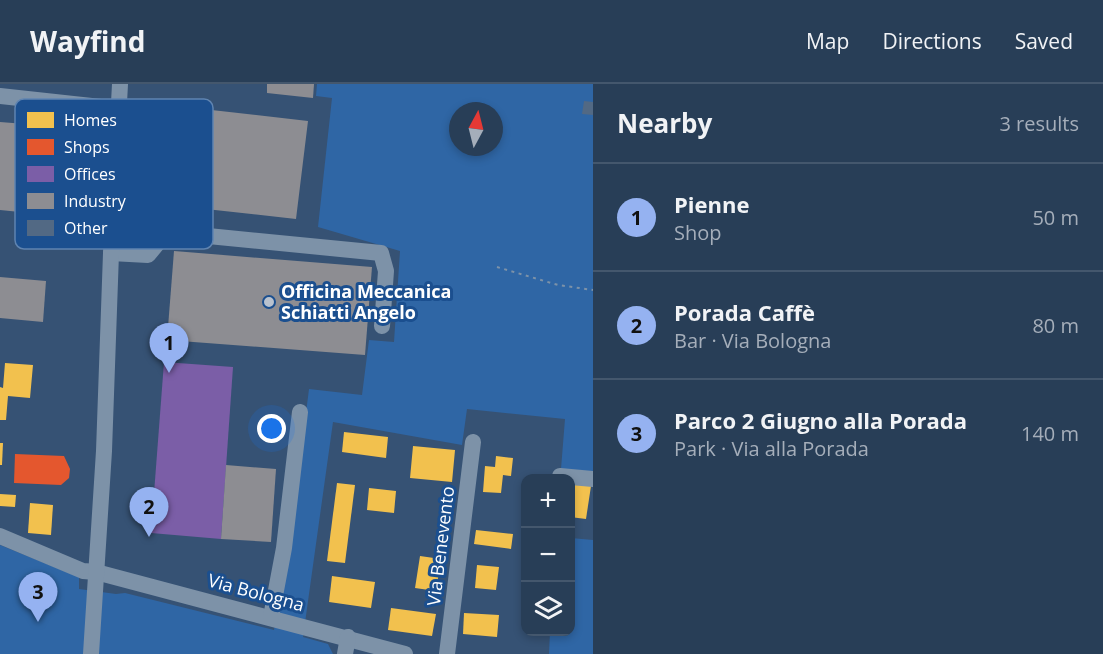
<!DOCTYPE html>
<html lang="en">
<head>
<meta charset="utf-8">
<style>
  :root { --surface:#283e57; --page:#30455d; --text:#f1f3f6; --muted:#a5aeba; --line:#44576d; --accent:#95b2f1 }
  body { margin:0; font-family:"Open Sans",sans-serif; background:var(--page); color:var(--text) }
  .controls { position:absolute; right:18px; bottom:18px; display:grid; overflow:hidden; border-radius:12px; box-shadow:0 3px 9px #0003 }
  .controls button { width:54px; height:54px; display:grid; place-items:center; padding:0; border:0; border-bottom:2px solid var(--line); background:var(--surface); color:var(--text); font:30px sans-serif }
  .compass { position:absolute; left:449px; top:18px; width:54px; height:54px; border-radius:50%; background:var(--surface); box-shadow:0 3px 9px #0003; rotate:7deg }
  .you { position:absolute; left:272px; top:345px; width:21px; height:21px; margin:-15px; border:4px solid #fff; border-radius:50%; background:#1a73e8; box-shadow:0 0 0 9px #1a73e833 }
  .badge { display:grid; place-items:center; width:39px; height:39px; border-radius:50%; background:var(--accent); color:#111; font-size:20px; font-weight:700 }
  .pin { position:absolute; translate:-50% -50px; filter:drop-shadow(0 2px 3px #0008) }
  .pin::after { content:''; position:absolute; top:32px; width:21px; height:18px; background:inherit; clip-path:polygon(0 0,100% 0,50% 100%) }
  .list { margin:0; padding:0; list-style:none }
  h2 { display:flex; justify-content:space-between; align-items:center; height:78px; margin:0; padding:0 24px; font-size:26px }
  h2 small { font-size:20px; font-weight:400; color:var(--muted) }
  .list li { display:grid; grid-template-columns:39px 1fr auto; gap:18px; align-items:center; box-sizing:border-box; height:108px; padding:0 24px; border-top:2px solid var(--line) }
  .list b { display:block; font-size:22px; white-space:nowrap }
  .list p { margin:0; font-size:20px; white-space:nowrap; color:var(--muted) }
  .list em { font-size:20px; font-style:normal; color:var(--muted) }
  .icon { flex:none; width:33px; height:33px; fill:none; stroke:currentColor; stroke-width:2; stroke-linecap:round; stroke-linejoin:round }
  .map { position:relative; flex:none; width:593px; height:570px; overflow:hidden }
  header { display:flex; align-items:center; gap:36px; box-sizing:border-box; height:84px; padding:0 30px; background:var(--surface); border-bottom:2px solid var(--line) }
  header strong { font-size:28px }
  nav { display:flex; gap:33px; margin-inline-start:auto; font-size:21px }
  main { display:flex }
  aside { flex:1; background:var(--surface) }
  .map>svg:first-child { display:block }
</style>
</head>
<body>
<header>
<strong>Wayfind</strong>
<nav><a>Map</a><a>Directions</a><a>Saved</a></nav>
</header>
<main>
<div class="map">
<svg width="593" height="570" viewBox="0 0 593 570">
  <rect width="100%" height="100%" fill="#365274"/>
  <!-- green -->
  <g fill="#2f66a5" fill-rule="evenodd">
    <path d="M 317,0 L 593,0 L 593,388 L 561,385 L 565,335 L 467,325 L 462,361 L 333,338 L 303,553 L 328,560 L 333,570 L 0,570 L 0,461 L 79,493 L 79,505 L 116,510 L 125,509 L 274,546 L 287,479 L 309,305 L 362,311 L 369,256 L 394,258 L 400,167 L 318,143 L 332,14 L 316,12 ZM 458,27 L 494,27 L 494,63 L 458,63 Z"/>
    <polygon points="571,454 593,456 593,570 549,570 550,548 570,548"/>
  </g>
  <!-- homes -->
  <g fill="#f2c14e">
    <polygon points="5,279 33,281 30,314 8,312 6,336 0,336 0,303 3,304"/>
    <polygon points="344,348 388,353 386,374 342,368"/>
    <polygon points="0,359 3,359 2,381 0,381"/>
    <polygon points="413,362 455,366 452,398 410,394"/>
    <polygon points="496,372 513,374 511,392 503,391 501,409 483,408 485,382 495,383"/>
    <polygon points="337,399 355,401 345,479 327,477"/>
    <polygon points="575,400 591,402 586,435 570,433"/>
    <polygon points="369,404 396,407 394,429 367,426"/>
    <polygon points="0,410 16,411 15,423 0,422"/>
    <polygon points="30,419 53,421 51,451 28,449"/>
    <polygon points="476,446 513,450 511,465 474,460"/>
    <polygon points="420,472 441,475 436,507 415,504"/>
    <polygon points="477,481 499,483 496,506 475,504"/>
    <polygon points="332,492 375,498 371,524 329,518"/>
    <polygon points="391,524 436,530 432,552 388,546"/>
    <polygon points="464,529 499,531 497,553 463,550"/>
  </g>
  <!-- shops -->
  <polygon fill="#e4572e" points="15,370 64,372 70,385 69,394 61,401 14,399"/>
  <!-- offices -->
  <polygon fill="#7b5ea7" points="164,278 233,283 221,455 151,449"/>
  <!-- industry -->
  <g fill="#8d8d92">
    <polygon points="267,0 314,0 313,14 267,9"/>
    <polygon points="185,23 308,37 296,135 160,120 168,47 182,48"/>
    <polygon points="0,38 38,41 30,129 0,126"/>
    <polygon points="174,167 372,183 365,271 167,256"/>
    <polygon points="0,193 46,197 43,238 0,234"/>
    <polygon points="226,381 276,385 271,458 221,455"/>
  </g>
  <!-- building -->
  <polygon fill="#526984" points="584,17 593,18 593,31 582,30"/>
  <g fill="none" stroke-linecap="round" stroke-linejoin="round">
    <!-- path -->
    <polyline stroke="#7d92a8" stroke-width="2" stroke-dasharray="3 4.5" stroke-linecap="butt" points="497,183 558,201 593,206"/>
    <!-- minor -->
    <g stroke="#7d92a8" stroke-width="16">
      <polyline points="0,12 119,25"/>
      <polyline points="111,169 148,171 162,154 178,149 381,169 386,187 382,242"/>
      <polyline points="560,392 593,395"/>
      <polyline points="0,452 83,487 96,488 405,570"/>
      <polyline points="271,533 284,464 300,328"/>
      <polyline points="91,570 104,367 111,169 120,0"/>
      <polyline points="345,570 348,553"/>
      <polyline points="447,570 473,358"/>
    </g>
  </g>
  <!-- markers -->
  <circle fill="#b9c2ce" stroke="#1b4f8f" stroke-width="2" cx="269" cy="218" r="6"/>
  <g text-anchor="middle" stroke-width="6" stroke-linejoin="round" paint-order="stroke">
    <!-- poi labels -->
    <g font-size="18" font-weight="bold" fill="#fff" stroke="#1b4f8f" text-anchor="start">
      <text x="281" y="214">Officina Meccanica<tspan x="281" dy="21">Schiatti Angelo</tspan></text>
    </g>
    <!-- street labels -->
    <g font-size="18" fill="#fff" stroke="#1b4f8f">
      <text transform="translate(441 462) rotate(-83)" y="6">Via Benevento</text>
      <text transform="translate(256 509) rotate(15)" y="6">Via Bologna</text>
    </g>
  </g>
  <!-- legend -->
  <rect x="15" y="15" width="198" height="150" rx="9" fill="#1b4f8f" stroke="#5f84b1" stroke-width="1.5"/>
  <rect x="27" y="28" width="27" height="16" fill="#f2c14e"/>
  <rect x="27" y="55" width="27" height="16" fill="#e4572e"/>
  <rect x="27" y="82" width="27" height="16" fill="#7b5ea7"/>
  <rect x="27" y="109" width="27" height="16" fill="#8d8d92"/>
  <rect x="27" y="136" width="27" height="16" fill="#526984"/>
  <g font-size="16" fill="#fff">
    <text x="64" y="42">Homes</text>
    <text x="64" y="69">Shops</text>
    <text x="64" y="96">Offices</text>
    <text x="64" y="123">Industry</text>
    <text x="64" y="150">Other</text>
  </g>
</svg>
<div class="controls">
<button>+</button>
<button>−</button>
<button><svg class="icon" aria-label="layers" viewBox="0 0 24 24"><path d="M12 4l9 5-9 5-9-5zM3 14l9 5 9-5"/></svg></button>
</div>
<svg class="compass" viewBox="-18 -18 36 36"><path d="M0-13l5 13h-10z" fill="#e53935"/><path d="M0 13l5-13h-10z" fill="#a5aeba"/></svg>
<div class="you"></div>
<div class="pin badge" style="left:169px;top:289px">1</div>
<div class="pin badge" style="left:149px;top:453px">2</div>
<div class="pin badge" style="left:38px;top:538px">3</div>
</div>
<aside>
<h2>Nearby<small>3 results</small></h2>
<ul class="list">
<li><span class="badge">1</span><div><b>Pienne</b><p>Shop</p></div><em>50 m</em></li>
<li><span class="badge">2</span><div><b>Porada Caffè</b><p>Bar · Via Bologna</p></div><em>80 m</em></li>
<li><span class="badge">3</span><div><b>Parco 2 Giugno alla Porada</b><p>Park · Via alla Porada</p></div><em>140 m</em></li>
</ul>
</aside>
</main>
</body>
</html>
